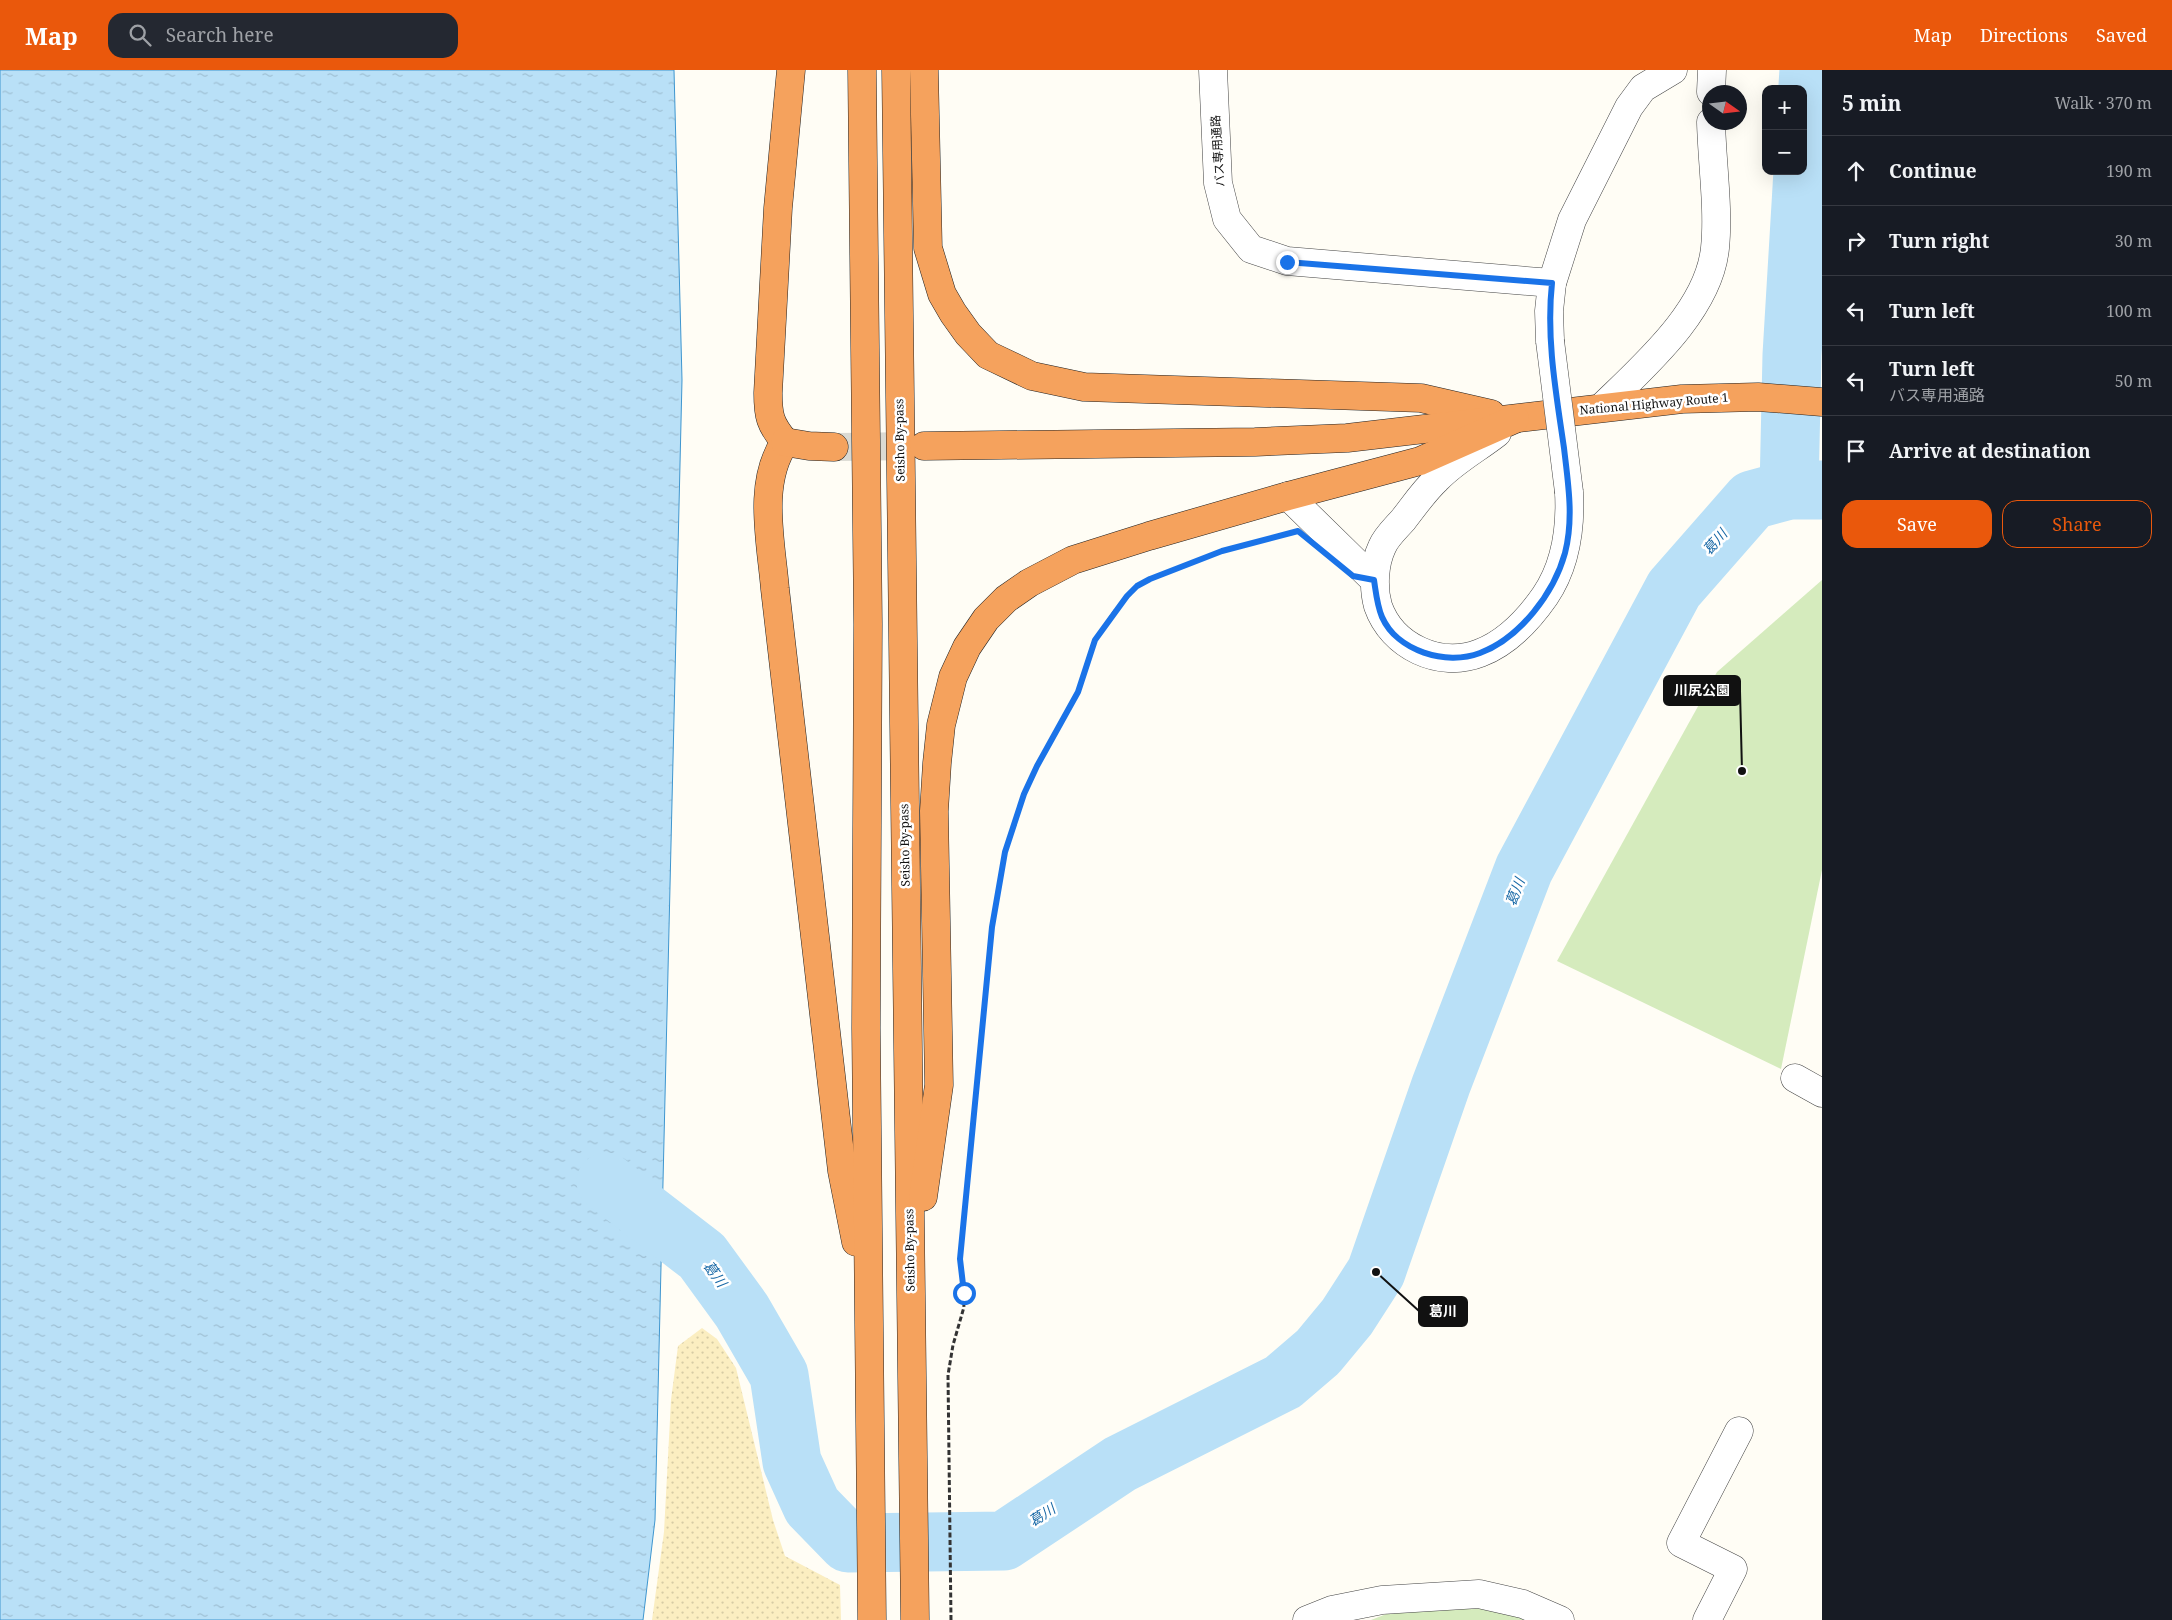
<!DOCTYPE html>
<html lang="en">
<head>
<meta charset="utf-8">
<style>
  :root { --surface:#171b24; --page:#242831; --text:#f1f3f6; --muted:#9ea1a6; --line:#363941; --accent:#ea580c }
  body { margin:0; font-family:"Noto Serif","Noto Sans JP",serif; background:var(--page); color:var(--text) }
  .controls { position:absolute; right:15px; top:15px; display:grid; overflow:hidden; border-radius:10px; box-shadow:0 5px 20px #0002 }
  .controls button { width:45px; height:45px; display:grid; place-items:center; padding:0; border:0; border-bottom:1px solid var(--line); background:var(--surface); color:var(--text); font:25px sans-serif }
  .compass { position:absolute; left:1702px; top:15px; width:45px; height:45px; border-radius:50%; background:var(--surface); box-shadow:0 5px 20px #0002; rotate:104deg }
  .stop { position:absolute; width:15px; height:15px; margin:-11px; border:4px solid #1a73e8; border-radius:50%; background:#fff }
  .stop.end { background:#1a73e8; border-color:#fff; box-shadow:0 1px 5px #0008 }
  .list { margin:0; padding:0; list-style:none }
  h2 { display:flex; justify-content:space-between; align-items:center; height:65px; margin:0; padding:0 20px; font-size:21px }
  h2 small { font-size:16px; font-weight:400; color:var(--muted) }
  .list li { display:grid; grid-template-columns:32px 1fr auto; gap:15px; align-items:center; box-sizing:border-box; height:70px; padding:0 20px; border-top:1px solid var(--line) }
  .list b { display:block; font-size:19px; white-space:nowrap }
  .list p { margin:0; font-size:16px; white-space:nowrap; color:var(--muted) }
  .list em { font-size:16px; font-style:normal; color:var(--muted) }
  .actions { display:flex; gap:10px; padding:15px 20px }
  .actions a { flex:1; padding:11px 0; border:1px solid var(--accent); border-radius:15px; text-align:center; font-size:18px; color:var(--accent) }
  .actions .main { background:var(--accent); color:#fff }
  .icon { flex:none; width:28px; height:28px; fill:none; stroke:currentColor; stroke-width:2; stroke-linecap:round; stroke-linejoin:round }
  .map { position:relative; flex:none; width:1822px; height:1550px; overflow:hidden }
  header { display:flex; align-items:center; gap:30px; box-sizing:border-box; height:70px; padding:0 25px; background:var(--accent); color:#fff }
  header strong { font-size:24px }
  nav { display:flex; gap:28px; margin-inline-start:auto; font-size:18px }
  .search { width:350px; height:45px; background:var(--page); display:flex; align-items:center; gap:12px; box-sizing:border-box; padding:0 18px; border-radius:15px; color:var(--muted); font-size:19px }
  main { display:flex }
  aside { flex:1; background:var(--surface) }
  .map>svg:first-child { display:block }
</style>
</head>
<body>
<header>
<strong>Map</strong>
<div class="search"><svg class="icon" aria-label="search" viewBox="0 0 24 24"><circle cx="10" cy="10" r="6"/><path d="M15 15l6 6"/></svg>Search here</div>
<nav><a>Map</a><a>Directions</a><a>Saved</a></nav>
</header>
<main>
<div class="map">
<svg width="1822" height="1550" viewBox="0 0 1822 1550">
  <defs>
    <pattern id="sand-dots" width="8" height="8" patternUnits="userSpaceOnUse" patternTransform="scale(1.25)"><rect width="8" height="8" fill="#fbeec1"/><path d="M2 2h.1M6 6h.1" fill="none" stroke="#d6cba5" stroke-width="1.8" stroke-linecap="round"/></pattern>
    <pattern id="water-ripples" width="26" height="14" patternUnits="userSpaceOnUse" patternTransform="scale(1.25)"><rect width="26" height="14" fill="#b9e0f7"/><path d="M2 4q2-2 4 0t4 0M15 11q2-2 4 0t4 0" fill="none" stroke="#9ebfd3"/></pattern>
  </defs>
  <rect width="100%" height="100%" fill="#fffdf5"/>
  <!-- sand -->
  <polygon fill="url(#sand-dots)" points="702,1258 717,1269 736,1298 773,1450 785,1486 840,1515 841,1550 652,1550 664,1462 671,1330 678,1276"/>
  <!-- park -->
  <g fill="#d5ebbd">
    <polygon points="1822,510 1822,800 1781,999 1557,891 1717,602"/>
    <polygon points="1500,1537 1526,1550 1371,1550 1389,1543"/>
  </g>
  <!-- water -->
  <polygon fill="url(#water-ripples)" stroke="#3f96cf" points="0,0 674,0 682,310 655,1450 643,1550 0,1550"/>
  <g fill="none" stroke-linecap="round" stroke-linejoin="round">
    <!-- river -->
    <g stroke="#b9e0f7" stroke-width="59">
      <polyline points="1803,93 1809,0"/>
      <polyline points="1789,420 1792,285 1803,101"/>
      <polyline points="606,1112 702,1186 742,1241 779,1305 792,1392 812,1436 848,1473 1004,1471 1120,1394 1283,1312 1318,1282 1347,1247 1376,1202 1441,1015 1524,799 1674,519 1752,430 1789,420 1822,420"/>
    </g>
    <!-- highway-tunnel -->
    <polyline stroke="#dbdad3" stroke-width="28" stroke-dasharray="28 14" stroke-linecap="butt" points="834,377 924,376"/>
    <!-- minor casing -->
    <g stroke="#444" stroke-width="29">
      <g id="minor">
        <polyline points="1213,0 1218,113 1227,149 1251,179 1287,191 1552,213"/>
        <polyline points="1711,22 1712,0"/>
        <polyline points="1550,271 1549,241 1552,213 1572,150 1629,37 1643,18 1673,0"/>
        <path d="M 1602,337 C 1644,296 1709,240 1715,178 C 1719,140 1712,92 1711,52"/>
        <path d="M 1497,363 C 1478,378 1454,391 1437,409 C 1424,421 1414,436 1403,450 C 1396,458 1386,467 1382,477 C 1374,494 1373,518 1378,536 C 1392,576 1439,599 1480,583 C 1506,573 1529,549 1545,526 C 1566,495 1571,459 1569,422"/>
        <polyline points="1288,426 1374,510"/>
        <polyline points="1795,1008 1822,1023"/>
        <polyline points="1307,1550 1332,1540 1382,1530 1479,1524 1523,1534 1560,1550"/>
        <polyline points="1707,1550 1733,1499 1681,1473 1739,1361"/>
      </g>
    </g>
    <!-- highway casing -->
    <g stroke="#222" stroke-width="29">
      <g id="highway">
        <path d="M 791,0 L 778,138 L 768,323 C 768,346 770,354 785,372 C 757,413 771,471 775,519 L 842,1101 L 856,1172"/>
        <polyline points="862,0 868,554 866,958 872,1550"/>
        <polyline points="896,0 915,1550"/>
        <polyline points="924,0 928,178 942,224 953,243 968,264 988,285 1032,306 1084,317 1421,328 1491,344"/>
        <polyline points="785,372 809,376 834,377"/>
        <polyline points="924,376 1255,372 1347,368 1682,329 1758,327 1822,332"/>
        <polyline points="923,1127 939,1015 934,741 937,693 941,655 953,607 967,577 986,549 1006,529 1029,513 1073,490 1149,466 1288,426 1420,391 1515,349"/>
      </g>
    </g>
    <!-- path -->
    <polyline stroke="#333" stroke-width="3" stroke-dasharray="5 2.5" stroke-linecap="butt" points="951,1550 948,1305 953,1275 964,1237 960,1189 992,857 1005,782 1024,724 1037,696 1078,622 1095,570 1116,539 1137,517 1150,509 1223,481 1285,465"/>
    <!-- minor -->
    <use href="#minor" stroke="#fff" stroke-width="28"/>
    <!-- highway -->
    <use href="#highway" stroke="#f5a25d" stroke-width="28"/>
    <!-- minor-bridge casing -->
    <g stroke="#444" stroke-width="29" stroke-linecap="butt">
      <polyline id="minor-bridge" points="1550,271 1569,422"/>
    </g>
    <!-- minor-bridge -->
    <use href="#minor-bridge" stroke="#fff" stroke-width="28"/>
  </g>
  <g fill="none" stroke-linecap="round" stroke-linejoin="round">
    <!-- route -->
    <path stroke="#1a73e8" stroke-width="6" d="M 964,1223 L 960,1189 L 992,857 L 1005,782 L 1024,724 L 1037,696 L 1078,622 L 1095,570 L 1127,526 L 1137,516 L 1150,509 L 1222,481 L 1298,461 L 1353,506 L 1374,510 C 1376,523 1377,535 1382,547 C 1397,581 1446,596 1480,583 C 1520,568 1554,523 1565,483 C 1574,448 1568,413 1564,378 C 1556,323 1546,268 1552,213 L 1287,192"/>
  </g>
  <g text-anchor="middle" stroke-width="5" stroke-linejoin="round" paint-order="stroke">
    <!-- street labels -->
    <g font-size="12" fill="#111" stroke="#fff">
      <text transform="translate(1218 81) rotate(-94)" y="4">バス専用通路</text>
      <text transform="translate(1654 334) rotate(-5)" y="4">National Highway Route 1</text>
      <text transform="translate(900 370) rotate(-91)" y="4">Seisho By-pass</text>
      <text transform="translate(905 775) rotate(-91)" y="4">Seisho By-pass</text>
      <text transform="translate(910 1180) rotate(-91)" y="4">Seisho By-pass</text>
    </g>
    <!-- water labels -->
    <g font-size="14" font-style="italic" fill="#1768a6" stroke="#fff">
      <text transform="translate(1715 472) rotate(-49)" y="5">葛川</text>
      <text transform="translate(1515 822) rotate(-69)" y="5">葛川</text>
      <text transform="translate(715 1204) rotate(54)" y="5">葛川</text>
      <text transform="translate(1042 1445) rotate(-33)" y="5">葛川</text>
    </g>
  </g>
  <!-- callouts -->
  <path fill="none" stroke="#111" stroke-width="2" d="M1742 701L1740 621M1376 1202L1419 1241"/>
  <g fill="#111" stroke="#fff" stroke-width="2">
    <circle cx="1742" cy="701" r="5"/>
    <circle cx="1376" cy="1202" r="5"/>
  </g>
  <g fill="#111" stroke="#111" stroke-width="2">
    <rect x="1664" y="606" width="76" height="29" rx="5"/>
    <rect x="1419" y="1227" width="48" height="29" rx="5"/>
  </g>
  <g font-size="14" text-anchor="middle" font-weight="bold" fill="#fff">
    <text x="1702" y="625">川尻公園</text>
    <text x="1443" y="1246">葛川</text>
  </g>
</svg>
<div class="controls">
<button>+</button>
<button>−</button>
</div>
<svg class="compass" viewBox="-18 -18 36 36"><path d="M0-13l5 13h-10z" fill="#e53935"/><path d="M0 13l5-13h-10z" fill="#9ea1a6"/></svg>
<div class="stop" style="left:964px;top:1223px"></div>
<div class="stop end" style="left:1287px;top:192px"></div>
</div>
<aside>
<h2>5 min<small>Walk · 370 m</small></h2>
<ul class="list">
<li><svg class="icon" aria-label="ahead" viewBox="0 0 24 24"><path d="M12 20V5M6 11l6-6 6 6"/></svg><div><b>Continue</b></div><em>190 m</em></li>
<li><svg class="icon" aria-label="right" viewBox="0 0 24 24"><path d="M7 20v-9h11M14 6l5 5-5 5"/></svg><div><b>Turn right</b></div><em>30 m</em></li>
<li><svg class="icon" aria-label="left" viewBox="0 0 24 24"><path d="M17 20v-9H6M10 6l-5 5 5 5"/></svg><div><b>Turn left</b></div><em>100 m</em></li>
<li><svg class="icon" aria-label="left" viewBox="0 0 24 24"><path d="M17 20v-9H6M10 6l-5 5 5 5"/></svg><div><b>Turn left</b><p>バス専用通路</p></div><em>50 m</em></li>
<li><svg class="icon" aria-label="arrive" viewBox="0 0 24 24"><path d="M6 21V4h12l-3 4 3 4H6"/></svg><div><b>Arrive at destination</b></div></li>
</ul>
<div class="actions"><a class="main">Save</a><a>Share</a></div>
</aside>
</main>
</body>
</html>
